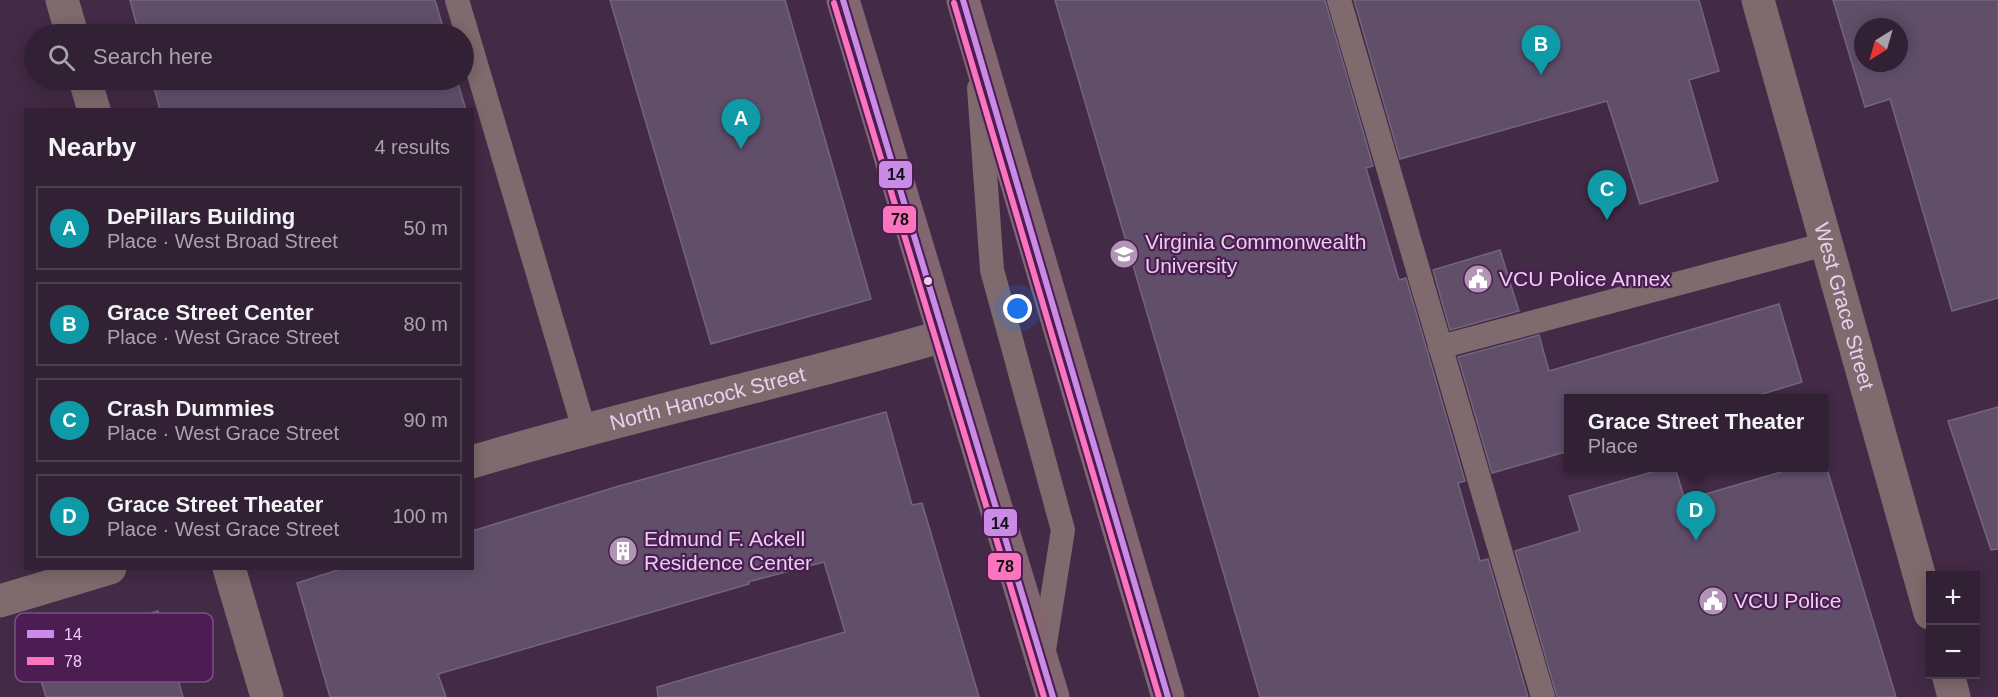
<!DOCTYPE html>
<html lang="en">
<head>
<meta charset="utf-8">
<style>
  :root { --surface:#322034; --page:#3d2d40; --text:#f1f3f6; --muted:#a8a3ac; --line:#4d3e4f; --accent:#0b8043 }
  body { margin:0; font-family:Helvetica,sans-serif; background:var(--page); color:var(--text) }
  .controls { position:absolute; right:18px; bottom:18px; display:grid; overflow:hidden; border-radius:0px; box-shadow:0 3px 15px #0003 }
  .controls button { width:54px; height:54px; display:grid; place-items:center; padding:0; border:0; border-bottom:2px solid var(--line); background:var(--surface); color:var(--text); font:30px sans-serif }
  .compass { position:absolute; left:1854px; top:18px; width:54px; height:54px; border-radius:50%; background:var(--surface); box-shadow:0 3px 15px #0003; rotate:217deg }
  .you { position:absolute; left:1018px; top:309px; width:21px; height:21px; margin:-15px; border:4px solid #fff; border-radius:50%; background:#1a73e8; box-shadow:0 0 0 9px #1a73e833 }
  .badge { display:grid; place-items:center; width:39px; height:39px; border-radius:50%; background:var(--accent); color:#fff; font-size:20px; font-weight:700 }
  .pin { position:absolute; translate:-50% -50px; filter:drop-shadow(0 2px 3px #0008) }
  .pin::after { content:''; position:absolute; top:32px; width:21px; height:18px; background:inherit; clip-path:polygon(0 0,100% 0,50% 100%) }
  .popup { position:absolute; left:1564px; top:394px; width:264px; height:78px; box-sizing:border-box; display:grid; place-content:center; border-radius:0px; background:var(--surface); filter:drop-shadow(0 2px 4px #0005); font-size:20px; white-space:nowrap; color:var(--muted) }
  .popup b { font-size:22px; color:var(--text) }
  .popup::after { content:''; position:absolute; left:50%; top:100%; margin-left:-12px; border:12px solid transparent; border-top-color:var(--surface) }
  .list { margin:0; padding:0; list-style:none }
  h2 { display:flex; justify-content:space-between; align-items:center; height:78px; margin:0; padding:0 24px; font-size:26px }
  h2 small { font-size:20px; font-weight:400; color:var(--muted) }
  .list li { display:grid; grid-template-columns:39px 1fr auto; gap:18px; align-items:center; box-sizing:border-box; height:84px; margin:0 12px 12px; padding:0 12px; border:2px solid var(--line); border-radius:0px }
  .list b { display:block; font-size:22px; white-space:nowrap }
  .list p { margin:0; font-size:20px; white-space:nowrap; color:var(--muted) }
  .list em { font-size:20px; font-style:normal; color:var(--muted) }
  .icon { flex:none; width:33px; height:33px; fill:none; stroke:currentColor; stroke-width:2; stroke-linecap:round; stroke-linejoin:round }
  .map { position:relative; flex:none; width:1998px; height:697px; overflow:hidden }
  .search { position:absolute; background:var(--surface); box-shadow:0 3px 15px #0003; left:24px; top:24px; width:450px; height:66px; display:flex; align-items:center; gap:15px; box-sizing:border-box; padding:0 21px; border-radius:33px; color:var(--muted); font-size:22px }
  .panel { position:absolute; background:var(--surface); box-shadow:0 3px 15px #0003; left:24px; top:108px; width:450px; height:462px; border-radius:0px }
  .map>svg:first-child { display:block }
</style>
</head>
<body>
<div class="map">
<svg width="1998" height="697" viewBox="0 0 1998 697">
  <rect width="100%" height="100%" fill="#432a46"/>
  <!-- building -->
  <g fill="#614f6a" stroke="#74647e" stroke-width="1.5" fill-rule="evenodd">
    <polygon points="130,0 435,0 445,34 139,34"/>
    <polygon points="610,0 785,0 871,299 711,344"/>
    <polygon points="1055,0 1325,0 1373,166 1366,168 1399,280 1406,278 1465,481 1458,483 1480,561 1488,559 1528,697 1260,697"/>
    <polygon points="1354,0 1699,0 1719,71 1689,80 1718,181 1640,204 1607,101 1400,159"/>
    <path d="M 1833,0 L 1998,0 L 1998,298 L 1952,311 L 1890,99 L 1865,107 ZM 1863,27 L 1899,27 L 1899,63 L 1863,63 Z"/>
    <polygon points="152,80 457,80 466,110 160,110"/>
    <polygon points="1500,250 1519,311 1450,330 1433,270"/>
    <polygon points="1779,304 1802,382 1746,399 1569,399 1569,451 1492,473 1458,357 1539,335 1549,371"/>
    <polygon points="1998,407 1998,549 1991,550 1948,421"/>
    <polygon points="886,412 912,505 922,503 979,697 658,697 657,687 845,632 824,562 748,582 749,584 438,674 446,697 330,697 297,583 344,568 472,568 472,531 619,486"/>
    <polygon points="1824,459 1896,697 1557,697 1515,551 1580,531 1569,496 1666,468 1675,468 1685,500 1795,468 1824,468"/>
    <polygon points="158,611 183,697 46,697 33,655 81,642 79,634"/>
  </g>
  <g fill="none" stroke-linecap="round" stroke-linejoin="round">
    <!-- service -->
    <g stroke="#7f6a6d" stroke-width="24">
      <polyline points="457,0 584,429"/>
      <polyline points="1339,0 1543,697"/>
      <polyline points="979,88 992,270 1063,530 1043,656"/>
      <polyline points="1440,347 1826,244"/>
    </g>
    <!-- minor -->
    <g stroke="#7f6a6d" stroke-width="33">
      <path id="s1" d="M 472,462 C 628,415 787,382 943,336"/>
      <polyline points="0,601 110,568"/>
    </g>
    <!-- tertiary -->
    <g stroke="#7f6a6d" stroke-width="33">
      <polyline points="62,0 72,34"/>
      <path id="s2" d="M 1758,0 L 1930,613"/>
      <polyline points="85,80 94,110"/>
      <polyline points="229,568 267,697"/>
      <polyline points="1948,674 1954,697"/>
    </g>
    <!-- primary -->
    <g stroke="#826771" stroke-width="33">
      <polyline points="843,0 1053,697"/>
      <polyline points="963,0 1168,697"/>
    </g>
    <!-- bus-1 casing -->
    <g stroke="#4b1d53" stroke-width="10">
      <g id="bus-1">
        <polyline points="843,0 1053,697"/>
        <polyline points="963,0 1168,697"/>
      </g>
    </g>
    <!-- bus-2 casing -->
    <g stroke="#4b1d53" stroke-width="10">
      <g id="bus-2">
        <polyline points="834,3 1044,697"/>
        <polyline points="954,3 1159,697"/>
      </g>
    </g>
    <!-- bus-1 -->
    <use href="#bus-1" stroke="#ca8be6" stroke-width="6"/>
    <!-- bus-2 -->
    <use href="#bus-2" stroke="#fc73be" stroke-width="6"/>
  </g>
  <!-- icons -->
  <defs>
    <g id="university-disc" transform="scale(1.5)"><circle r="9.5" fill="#b095b4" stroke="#4b1d53"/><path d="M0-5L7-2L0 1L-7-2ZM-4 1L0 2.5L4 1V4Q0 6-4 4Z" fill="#fff"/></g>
    <g id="civic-disc" transform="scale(1.5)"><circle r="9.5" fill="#b095b4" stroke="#4b1d53"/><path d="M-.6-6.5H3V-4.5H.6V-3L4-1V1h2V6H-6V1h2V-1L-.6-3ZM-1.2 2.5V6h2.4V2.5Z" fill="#fff"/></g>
    <g id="building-disc" transform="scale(1.5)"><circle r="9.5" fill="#b095b4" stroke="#4b1d53"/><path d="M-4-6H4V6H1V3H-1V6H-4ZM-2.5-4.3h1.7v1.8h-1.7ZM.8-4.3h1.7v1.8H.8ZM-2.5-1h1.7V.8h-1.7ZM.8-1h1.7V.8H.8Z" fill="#fff"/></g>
  </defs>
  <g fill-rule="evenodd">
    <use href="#university-disc" x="1124" y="254"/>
    <use href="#civic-disc" x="1478" y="279"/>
    <use href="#building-disc" x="623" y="551"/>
    <use href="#civic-disc" x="1713" y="601"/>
  </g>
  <!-- markers -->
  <circle fill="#eacfef" stroke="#4b1d53" stroke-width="2" cx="928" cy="281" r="5"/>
  <g text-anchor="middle" stroke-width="4.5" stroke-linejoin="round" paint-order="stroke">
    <!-- poi labels -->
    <g font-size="21" fill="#eacfef" stroke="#4b1d53" text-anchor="start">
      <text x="1145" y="249">Virginia Commonwealth<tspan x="1145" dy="24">University</tspan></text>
      <text x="1499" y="286">VCU Police Annex</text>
      <text x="644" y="546">Edmund F. Ackell<tspan x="644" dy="24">Residence Center</tspan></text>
      <text x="1734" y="608">VCU Police</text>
    </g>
    <!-- street labels -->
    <g font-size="21" fill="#eacfef" stroke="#4b1d53">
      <text dy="7" stroke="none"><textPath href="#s2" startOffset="318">West Grace Street</textPath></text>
      <text dy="7" stroke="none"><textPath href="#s1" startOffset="244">North Hancock Street</textPath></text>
    </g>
  </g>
  <!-- legend -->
  <rect x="15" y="613" width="198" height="69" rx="9" fill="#4b1d53" stroke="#7b5282" stroke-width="1.5"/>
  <rect x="27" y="630" width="27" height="8" fill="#ca8be6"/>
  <rect x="27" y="657" width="27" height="8" fill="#fc73be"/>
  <g font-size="16" fill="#eacfef">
    <text x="64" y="640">14</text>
    <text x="64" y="667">78</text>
  </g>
  <g stroke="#4b1d53" stroke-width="2">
    <rect x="878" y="160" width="35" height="29" rx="6" fill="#ca8be6"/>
    <rect x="882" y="205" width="35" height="29" rx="6" fill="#fc73be"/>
    <rect x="983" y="508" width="35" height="29" rx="6" fill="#ca8be6"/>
    <rect x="987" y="552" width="35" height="29" rx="6" fill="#fc73be"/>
  </g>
  <g font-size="16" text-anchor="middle" font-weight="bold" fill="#111">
    <text x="896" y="180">14</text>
    <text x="900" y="225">78</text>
    <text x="1000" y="529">14</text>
    <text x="1005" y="572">78</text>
  </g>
</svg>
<div class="controls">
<button>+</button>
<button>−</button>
</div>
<svg class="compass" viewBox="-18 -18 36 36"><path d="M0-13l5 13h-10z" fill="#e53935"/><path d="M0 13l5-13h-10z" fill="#a8a3ac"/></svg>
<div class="you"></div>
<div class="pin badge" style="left:741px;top:149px;background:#0f9aa8">A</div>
<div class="pin badge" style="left:1541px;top:75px;background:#0f9aa8">B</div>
<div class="pin badge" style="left:1607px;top:220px;background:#0f9aa8">C</div>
<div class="pin badge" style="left:1696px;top:541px;background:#0f9aa8">D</div>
<div class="popup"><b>Grace Street Theater</b>Place</div>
<div class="search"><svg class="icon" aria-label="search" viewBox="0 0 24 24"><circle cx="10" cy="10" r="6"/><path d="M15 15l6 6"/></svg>Search here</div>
<section class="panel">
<h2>Nearby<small>4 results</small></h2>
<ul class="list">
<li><span class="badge" style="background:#0f9aa8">A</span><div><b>DePillars Building</b><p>Place · West Broad Street</p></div><em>50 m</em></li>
<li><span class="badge" style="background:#0f9aa8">B</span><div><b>Grace Street Center</b><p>Place · West Grace Street</p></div><em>80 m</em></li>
<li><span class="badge" style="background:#0f9aa8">C</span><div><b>Crash Dummies</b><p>Place · West Grace Street</p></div><em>90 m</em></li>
<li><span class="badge" style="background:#0f9aa8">D</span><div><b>Grace Street Theater</b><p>Place · West Grace Street</p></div><em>100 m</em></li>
</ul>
</section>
</div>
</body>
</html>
